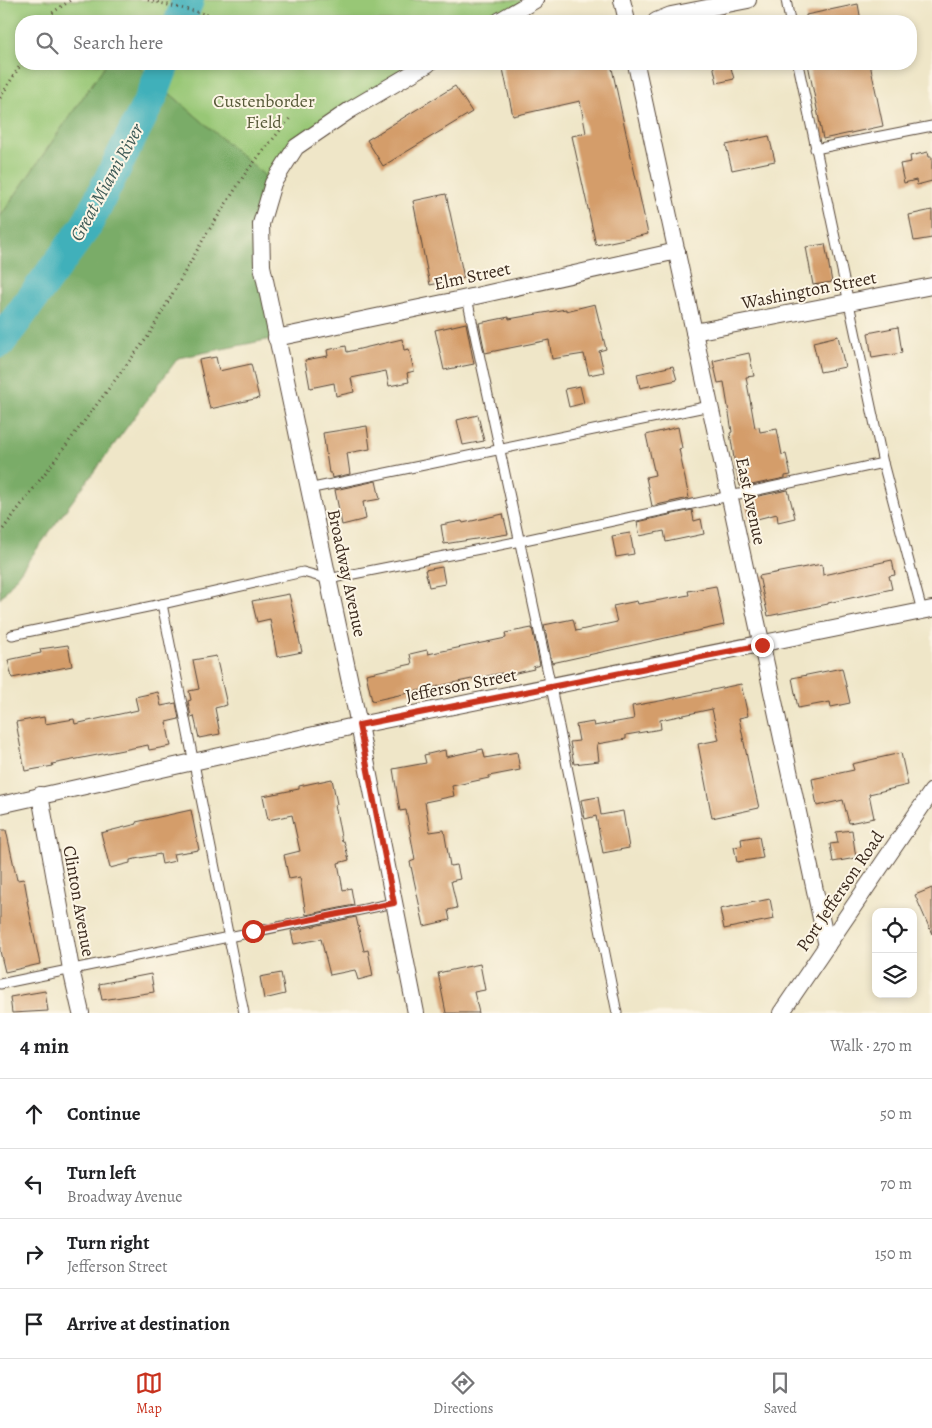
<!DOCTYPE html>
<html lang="en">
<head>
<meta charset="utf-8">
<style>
  :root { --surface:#fff; --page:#f2f2f2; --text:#202124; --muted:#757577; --line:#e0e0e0; --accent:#c8321e }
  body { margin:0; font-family:Alegreya,serif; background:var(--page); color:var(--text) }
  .controls { position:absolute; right:15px; bottom:15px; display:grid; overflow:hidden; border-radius:10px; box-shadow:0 2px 8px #0003 }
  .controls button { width:45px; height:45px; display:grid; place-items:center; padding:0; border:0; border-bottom:1px solid var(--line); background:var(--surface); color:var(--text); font:25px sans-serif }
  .stop { position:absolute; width:15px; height:15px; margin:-11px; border:4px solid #c8321e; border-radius:50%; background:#fff }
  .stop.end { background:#c8321e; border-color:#fff; box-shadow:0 1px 5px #0008 }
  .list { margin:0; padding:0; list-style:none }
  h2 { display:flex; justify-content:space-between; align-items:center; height:65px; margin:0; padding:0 20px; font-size:21px }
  h2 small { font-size:16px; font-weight:400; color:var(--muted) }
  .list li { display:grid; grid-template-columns:32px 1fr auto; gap:15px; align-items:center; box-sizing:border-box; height:70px; padding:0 20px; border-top:1px solid var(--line) }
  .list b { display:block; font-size:19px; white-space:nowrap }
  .list p { margin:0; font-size:16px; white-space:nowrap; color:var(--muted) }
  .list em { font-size:16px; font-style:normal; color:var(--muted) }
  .icon { flex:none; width:28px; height:28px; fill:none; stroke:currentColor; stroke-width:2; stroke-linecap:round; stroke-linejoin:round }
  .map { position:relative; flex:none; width:932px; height:1013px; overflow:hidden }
  .search { position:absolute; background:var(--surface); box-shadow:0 2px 8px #0003; left:15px; right:15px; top:15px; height:55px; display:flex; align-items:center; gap:12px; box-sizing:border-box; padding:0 18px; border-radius:20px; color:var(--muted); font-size:19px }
  .sheet { height:345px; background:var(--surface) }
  nav { display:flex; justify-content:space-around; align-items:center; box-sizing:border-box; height:70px; border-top:1px solid var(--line); background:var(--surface); font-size:14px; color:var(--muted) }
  nav a { display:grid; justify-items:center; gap:2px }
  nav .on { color:var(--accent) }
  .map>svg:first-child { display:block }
</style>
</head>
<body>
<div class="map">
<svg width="932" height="1013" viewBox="0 0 932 1013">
  <rect width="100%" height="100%" fill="#fcf5e5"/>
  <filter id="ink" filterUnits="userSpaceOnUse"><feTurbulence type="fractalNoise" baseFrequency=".02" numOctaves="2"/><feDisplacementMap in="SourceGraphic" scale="10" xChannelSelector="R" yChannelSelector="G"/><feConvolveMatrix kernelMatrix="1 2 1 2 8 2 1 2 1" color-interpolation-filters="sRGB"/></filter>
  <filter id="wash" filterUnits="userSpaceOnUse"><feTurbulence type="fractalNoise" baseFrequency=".0096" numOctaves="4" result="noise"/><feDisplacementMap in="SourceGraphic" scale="20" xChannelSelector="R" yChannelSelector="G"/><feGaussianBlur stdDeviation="1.12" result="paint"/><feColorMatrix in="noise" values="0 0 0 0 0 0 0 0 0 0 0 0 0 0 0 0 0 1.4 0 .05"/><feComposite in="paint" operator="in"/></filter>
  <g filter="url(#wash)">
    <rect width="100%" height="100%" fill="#efe6c8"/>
    <!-- green -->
    <g fill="#98c776" stroke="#6a784a">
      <polygon points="0,0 535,0 499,21 21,21 21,64 106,64 0,217"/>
      <polygon points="136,64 428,64 296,147 273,183"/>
    </g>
    <!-- forest -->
    <polygon fill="#7aac67" stroke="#5a6b42" points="106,64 136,64 273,183 261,224 276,338 178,358 0,599 0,217"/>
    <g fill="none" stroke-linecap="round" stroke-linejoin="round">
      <!-- river -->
      <g stroke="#40b0ba" stroke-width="32">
        <polyline points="180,21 188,0"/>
        <polyline points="0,342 86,226 152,96 164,64"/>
      </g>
    </g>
    <g id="blocks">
      <!-- building -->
      <g fill="#d49d6b">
        <polygon points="858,4 861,21 806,21 806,15"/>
        <polygon points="502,64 611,64 648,234 596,245 572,136 586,133 580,101 513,116"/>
        <polygon points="713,64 730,64 734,79 717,83"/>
        <polygon points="808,64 870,64 883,126 823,139"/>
        <polygon points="455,86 472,112 383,166 367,140"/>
        <polygon points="769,136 775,161 732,170 726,145"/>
        <polygon points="928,152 929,157 932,157 932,181 917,185 916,180 904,183 900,164 911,162 910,156"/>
        <polygon points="446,194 464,278 430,285 413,201"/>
        <polygon points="932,210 932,238 914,241 909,215"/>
        <polygon points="825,244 832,282 813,285 806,247"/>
        <polygon points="595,304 606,349 599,351 604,372 589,375 584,354 552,359 549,340 485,353 479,323 509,317 509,319 566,309 566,311"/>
        <polygon points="466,323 474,364 444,370 435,330"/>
        <polygon points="898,327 902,353 872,358 868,333"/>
        <polygon points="838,336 845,367 820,372 813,342"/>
        <polygon points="402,339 404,350 409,349 414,371 407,373 409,382 389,386 386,371 351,378 354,392 336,396 334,383 310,388 305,360 328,356 327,350 346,346 347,352"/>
        <polygon points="749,353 754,376 746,377 755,428 759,427 760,432 777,429 782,455 786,454 791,475 785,476 785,478 742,487 740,486 735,465 730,433 732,432 724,382 718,383 713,361"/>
        <polygon points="216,357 219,371 251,364 259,398 210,409 199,360"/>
        <polygon points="673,366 677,380 640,388 637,374"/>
        <polygon points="580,386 584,403 569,407 565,389"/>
        <polygon points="478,415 484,441 463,445 457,420"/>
        <polygon points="367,426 370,449 347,453 350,474 332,478 331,473 329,473 323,433"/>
        <polygon points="678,427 682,448 679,449 689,498 652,506 646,477 655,475 646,435"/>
        <polygon points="376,481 380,499 363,502 366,519 342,525 335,490"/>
        <polygon points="788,490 795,518 778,522 777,514 749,521 744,499"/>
        <polygon points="692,510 694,521 701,519 704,534 666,542 664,531 640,536 637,522"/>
        <polygon points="503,514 508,534 444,544 441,525 462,521 463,523"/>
        <polygon points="630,533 634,554 616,557 612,536"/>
        <polygon points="892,560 895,575 889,576 892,589 828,603 828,604 768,616 759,576 822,564 823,575"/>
        <polygon points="442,567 445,584 429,587 425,570"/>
        <polygon points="716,586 724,625 552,663 544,625 573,619 576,631 617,622 613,606 637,601 638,604 689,595 688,591"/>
        <polygon points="289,594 302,652 277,657 270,619 257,622 252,601"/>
        <polygon points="532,628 540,665 533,667 534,669 503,676 502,673 462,681 372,701 366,674 412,664 410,654 427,650 428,654 506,638 505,633"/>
        <polygon points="68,645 72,666 12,678 8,660 41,653 40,649"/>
        <polygon points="216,656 227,705 215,708 220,734 199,738 194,716 191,717 188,701 191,700 189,691 199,689 193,660"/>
        <polygon points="842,668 850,703 831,707 830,702 798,708 792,678"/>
        <polygon points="741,684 748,716 739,718 753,786 754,786 759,808 712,818 698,744 719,740 712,709 660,720 661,729 626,735 626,739 597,744 599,761 574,764 570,742 579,741 576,725 593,722 594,726 634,719 632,706 665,700"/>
        <polygon points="158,692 161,706 176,703 179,719 166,722 171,746 149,750 148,745 52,764 53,766 25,771 16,722 44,717 45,724 74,719 75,724 138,710 135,697"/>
        <polygon points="483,749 485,758 517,752 520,770 489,776 489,778 452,786 454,796 425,802 430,832 444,830 450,866 457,865 460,879 451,881 457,908 448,910 450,920 424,926 410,862 415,860 406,810 400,811 393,769 426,763 424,755 445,750 446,757"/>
        <polygon points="901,753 908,785 869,794 874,818 849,823 843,800 817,806 812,779 854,770 852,764"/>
        <polygon points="332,779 337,804 335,805 342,842 344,841 349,860 338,863 343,890 351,888 354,905 306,915 300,877 289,879 284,855 300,851 292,815 268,820 263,796 299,789 299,786"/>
        <polygon points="598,797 601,815 623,811 629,848 603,853 596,816 585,819 581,800"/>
        <polygon points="191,810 199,850 173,854 175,861 162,864 160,854 130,860 130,863 110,868 101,833 137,824 136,822"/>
        <polygon points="0,830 6,830 17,880 24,879 28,901 27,901 40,964 5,972 0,951"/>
        <polygon points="852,830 856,858 833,862 830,844 838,843 836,832"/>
        <polygon points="759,836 763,858 737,862 734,847 742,846 741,839"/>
        <polygon points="932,888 932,934 915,895"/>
        <polygon points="770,899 774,919 724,929 720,909"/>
        <polygon points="356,917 364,951 368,950 373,976 358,980 355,970 330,975 321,939 294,944 291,931"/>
        <polygon points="480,964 485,990 474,992 479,1013 446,1013 438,973"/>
        <polygon points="281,973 285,994 264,999 260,977"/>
        <polygon points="151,974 154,992 102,1000 99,984"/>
        <polygon points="45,991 48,1011 12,1013 10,997"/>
      </g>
    </g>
  </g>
  <g filter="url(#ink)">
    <use href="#blocks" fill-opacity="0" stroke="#564638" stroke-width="1"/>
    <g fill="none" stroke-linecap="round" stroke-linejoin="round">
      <!-- lane casing -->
      <g stroke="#564638" stroke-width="11">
        <g id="lane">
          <polyline points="786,0 790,21"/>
          <polyline points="798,64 883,463 922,611"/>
          <polyline points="815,149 932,126"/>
          <polyline points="467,298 551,687 617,1013"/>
          <polyline points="308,489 710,406"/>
          <polyline points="162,604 244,1013"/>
          <polyline points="12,635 162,604 303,572 328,579 520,541 883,463"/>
          <polyline points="0,984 394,903"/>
        </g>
      </g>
      <!-- street casing -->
      <g stroke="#564638" stroke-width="18">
        <g id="street">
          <polyline points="622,0 627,21"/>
          <polyline points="499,21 535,0"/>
          <polyline points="656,21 671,15 748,0"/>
          <polyline points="636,64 827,946"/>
          <polyline points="694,332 932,286"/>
          <polyline points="276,338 467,298 677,251"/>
          <polyline points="40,795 71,969 81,1013"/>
          <polyline points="0,805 359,725 932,609"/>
          <polyline points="416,1013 359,725 262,266 261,224 273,183 296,147 350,110 428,64"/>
          <polyline points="781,1013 932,791"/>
        </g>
      </g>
      <!-- path -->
      <g stroke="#564638" stroke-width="3" stroke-dasharray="1 4" stroke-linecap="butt">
        <polyline points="148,0 233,21"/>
        <polyline points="47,21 52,13 71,0"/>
        <polyline points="0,98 21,64"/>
        <polyline points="0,533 149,335 204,238 247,171 291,117"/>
      </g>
      <!-- lane -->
      <use href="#lane" stroke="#fff" stroke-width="9"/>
      <!-- street -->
      <use href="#street" stroke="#fff" stroke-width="16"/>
    </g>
  </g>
  <g fill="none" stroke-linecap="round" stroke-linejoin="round" filter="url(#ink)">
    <!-- route -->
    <polyline stroke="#c8321e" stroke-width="6" points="253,931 394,903 359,725 762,645"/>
  </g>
  <g text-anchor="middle" stroke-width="4" stroke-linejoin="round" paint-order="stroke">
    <!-- park labels -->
    <g font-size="18" fill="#575938" stroke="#fcf5e5">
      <text x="264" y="107">Custenborder<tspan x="264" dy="21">Field</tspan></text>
    </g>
    <!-- street labels -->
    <g font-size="18" fill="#3b2a1e" stroke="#fcf5e5">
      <text transform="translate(472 276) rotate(-12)" y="6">Elm Street</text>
      <text transform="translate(809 290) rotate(-11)" y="6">Washington Street</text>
      <text transform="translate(751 501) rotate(78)" y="6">East Avenue</text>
      <text transform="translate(347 573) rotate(78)" y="6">Broadway Avenue</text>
      <text transform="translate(461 685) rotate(-11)" y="6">Jefferson Street</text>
      <text transform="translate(840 891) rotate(-56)" y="6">Port Jefferson Road</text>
      <text transform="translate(79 901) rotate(80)" y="6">Clinton Avenue</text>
    </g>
    <!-- water labels -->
    <g font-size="19" font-style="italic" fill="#3d5955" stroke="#fcf5e5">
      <text transform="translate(106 182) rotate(-61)" y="7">Great Miami River</text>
    </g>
  </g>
</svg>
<div class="controls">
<button><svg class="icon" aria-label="locate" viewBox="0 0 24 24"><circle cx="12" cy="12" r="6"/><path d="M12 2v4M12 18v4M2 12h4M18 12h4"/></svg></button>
<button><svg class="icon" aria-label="layers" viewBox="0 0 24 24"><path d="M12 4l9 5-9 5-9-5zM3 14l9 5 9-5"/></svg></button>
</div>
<div class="stop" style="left:253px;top:931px"></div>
<div class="stop end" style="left:762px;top:645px"></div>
<div class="search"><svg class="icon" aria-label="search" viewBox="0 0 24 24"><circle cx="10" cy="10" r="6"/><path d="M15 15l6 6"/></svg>Search here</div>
</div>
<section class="sheet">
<h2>4 min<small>Walk · 270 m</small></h2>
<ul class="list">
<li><svg class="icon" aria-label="ahead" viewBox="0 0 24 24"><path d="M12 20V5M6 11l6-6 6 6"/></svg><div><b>Continue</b></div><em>50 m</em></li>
<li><svg class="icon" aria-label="left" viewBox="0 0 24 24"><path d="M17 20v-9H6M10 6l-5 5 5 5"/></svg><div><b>Turn left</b><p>Broadway Avenue</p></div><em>70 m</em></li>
<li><svg class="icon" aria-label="right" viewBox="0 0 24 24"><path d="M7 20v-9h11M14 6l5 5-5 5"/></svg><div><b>Turn right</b><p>Jefferson Street</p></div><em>150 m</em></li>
<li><svg class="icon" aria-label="arrive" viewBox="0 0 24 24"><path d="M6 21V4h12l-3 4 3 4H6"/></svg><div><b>Arrive at destination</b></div></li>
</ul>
</section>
<nav>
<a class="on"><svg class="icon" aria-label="map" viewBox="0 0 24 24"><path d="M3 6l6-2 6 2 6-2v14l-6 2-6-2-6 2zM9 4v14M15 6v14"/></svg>Map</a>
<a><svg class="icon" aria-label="directions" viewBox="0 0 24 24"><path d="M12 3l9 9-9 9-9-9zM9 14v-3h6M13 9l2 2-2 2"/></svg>Directions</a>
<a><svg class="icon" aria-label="saved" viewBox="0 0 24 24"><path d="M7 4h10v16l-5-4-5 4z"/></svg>Saved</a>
</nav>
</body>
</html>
